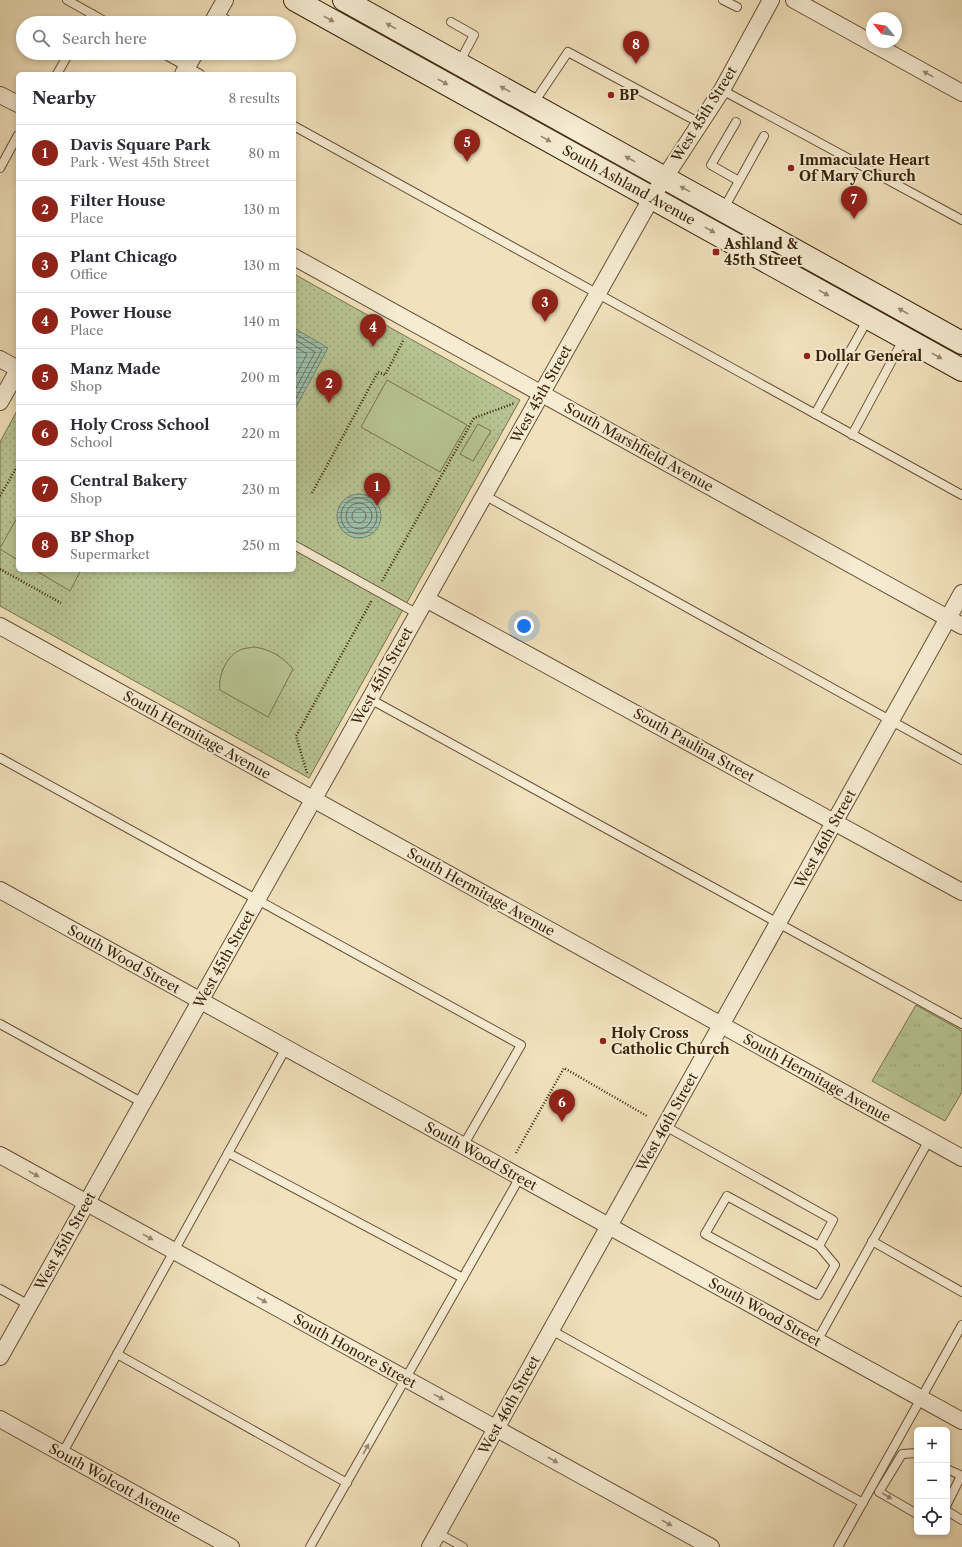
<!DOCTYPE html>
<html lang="en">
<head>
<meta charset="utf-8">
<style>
  :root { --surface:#fff; --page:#f7f7f7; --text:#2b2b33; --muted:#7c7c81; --line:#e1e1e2; --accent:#8f2418 }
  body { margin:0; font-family:"Libre Caslon Text",serif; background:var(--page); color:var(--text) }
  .controls { position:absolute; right:12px; bottom:12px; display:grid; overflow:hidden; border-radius:6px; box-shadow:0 2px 6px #0003 }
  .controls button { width:36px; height:36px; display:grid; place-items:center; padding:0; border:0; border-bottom:1px solid var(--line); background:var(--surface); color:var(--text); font:20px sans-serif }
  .compass { position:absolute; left:866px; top:12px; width:36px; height:36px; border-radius:50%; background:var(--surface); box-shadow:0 2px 6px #0003; rotate:300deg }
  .you { position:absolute; left:524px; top:626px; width:14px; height:14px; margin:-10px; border:3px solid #fff; border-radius:50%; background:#1a73e8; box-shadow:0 0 0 6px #1a73e833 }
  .badge { display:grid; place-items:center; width:26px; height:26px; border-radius:50%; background:var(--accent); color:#fff; font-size:13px; font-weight:700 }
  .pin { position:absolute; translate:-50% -33px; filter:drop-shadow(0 1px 2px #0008) }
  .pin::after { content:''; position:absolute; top:21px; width:14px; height:12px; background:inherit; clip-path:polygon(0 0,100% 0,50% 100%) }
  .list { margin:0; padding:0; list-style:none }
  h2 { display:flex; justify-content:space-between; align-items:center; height:52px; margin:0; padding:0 16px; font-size:17px }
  h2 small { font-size:13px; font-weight:400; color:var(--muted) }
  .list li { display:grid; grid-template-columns:26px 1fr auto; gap:12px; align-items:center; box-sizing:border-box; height:56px; padding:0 16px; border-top:1px solid var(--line) }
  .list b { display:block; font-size:15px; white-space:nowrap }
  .list p { margin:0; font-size:13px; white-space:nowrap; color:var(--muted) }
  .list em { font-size:13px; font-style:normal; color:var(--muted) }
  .icon { flex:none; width:22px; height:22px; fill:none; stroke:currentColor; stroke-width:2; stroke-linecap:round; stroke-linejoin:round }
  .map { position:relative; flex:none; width:962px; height:1547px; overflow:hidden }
  .search { position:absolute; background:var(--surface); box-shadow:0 2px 6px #0003; left:16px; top:16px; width:280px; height:44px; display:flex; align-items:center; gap:10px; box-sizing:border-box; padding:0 14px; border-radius:22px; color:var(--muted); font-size:15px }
  .panel { position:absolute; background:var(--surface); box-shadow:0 2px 6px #0003; left:16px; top:72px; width:280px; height:500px; border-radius:6px }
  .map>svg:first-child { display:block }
</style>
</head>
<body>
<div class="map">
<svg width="962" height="1547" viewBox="0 0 962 1547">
  <defs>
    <pattern id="grass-tufts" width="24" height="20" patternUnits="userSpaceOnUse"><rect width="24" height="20" fill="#b7c392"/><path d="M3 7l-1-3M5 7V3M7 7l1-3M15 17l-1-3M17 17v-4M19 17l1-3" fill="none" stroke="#9ea77c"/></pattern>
    <pattern id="park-dots" width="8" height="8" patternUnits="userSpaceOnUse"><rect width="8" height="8" fill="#b7c392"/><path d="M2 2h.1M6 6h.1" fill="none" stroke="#9ea77c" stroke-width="1.8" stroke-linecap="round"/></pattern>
    <pattern id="water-rules" width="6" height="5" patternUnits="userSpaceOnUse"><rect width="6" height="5" fill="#9cbeaa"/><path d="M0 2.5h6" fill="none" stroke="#809a88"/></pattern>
  </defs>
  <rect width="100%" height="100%" fill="#f1e1bc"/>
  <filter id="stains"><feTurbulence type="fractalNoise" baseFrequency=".005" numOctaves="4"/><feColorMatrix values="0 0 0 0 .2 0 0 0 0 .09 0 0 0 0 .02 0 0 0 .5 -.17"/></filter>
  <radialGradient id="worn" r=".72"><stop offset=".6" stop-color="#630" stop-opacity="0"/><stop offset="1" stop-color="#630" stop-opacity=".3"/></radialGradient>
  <!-- grass -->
  <g fill="url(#grass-tufts)" stroke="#78734d">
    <polygon points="405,44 549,124 547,126 514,112 402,50"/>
    <polygon points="767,249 799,263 953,349 952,351 919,336 766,252"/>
    <polygon points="916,1005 962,1031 962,1092 945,1121 872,1081"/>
  </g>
  <!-- park -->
  <polygon fill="url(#park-dots)" stroke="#78734d" points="294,274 520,400 309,778 0,606 0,442 18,409 18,570 294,570"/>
  <!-- pitch -->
  <g fill="#b7c392" stroke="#78734d">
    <polygon points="387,380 467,425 440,472 361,427"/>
    <polygon points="478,424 491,431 473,461 460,454"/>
    <polygon points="18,516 18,560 0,549 0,548"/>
    <polygon points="35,570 81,570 70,591"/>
    <path d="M 254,647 C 270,649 283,657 293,669 L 268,717 L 220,690 C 218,677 226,657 238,651 C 243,648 249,648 254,647 Z"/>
  </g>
  <!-- water -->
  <g fill="url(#water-rules)" stroke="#748069">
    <polygon points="294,328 328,348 296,407 294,407"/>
    <circle cx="359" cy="516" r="22"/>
  </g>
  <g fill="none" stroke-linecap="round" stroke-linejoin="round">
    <!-- shore -->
    <g stroke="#6a7059" stroke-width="1">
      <polyline points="294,333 322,350 294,402"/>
      <polyline points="294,339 315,352 294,392"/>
      <polyline points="294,346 307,354 294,379"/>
      <circle cx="359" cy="516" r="18"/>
      <circle cx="359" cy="516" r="13"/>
      <circle cx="359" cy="516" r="7"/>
    </g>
    <!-- lane casing -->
    <g stroke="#675235" stroke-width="10">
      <g id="lane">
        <polyline points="67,0 108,23"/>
        <polyline points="723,0 737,7"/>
        <polyline points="217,14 232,23"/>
        <polyline points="451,22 474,35 459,63"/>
        <polyline points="86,23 92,14"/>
        <polyline points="162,53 200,74"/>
        <polyline points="57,74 69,53"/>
        <polyline points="722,90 962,220"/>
        <polyline points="533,104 568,52 700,123"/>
        <polyline points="736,122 711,165 739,181"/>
        <polyline points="294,126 962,495"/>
        <polyline points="0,168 18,135"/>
        <polyline points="723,210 764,136"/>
        <polyline points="815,414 868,319"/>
        <polyline points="852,435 904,338"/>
        <polyline points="484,495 962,760"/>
        <polyline points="294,545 418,614"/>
        <polyline points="370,699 962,1024"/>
        <polyline points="0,758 521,1045 463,1146"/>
        <polyline points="0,1024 143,1103"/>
        <polyline points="665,1126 833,1220 819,1246"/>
        <polyline points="228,1153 463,1278"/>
        <polygon points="727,1196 819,1246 835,1265 818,1295 705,1234"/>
        <polyline points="872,1241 962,1292"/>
        <polyline points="0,1289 29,1305"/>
        <polyline points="551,1330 863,1503"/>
        <polyline points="817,1341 929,1140"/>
        <polyline points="117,1354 347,1483"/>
        <polyline points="917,1453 902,1454 879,1492 917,1514"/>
        <polyline points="62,1454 286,1048"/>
        <polyline points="947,1469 962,1476"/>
        <polyline points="947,1504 961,1476"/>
        <polyline points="947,1511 962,1520"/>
        <polyline points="438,1533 463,1547"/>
        <polyline points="310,1547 520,1177"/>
        <polyline points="838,1547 962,1325"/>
      </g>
    </g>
    <!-- street casing -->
    <g stroke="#675235" stroke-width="18">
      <g id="street">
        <polyline points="794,0 962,93"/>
        <polyline points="212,23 225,0"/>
        <polyline points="183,74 195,53"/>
        <polyline points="0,95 18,104"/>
        <polyline points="294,257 962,626"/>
        <polyline points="0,359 18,369"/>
        <polyline points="0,402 18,370"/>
        <polyline points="426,599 962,892"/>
        <polyline points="0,626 962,1158"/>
        <polyline points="0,890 962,1421"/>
        <polyline points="0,1155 711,1547"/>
        <polyline points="0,1357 652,197 722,90 771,0"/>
        <polyline points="0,1419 231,1547"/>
        <polyline points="430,1547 962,593"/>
      </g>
    </g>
    <!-- secondary casing -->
    <g stroke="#392308" stroke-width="24">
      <g id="secondary">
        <polyline points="295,0 962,370"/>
        <polyline points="344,0 962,343"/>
      </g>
    </g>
    <!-- path -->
    <g stroke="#392308" stroke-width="2.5" stroke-dasharray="1 2" stroke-linecap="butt">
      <polyline points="312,493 378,372 385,375 404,339"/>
      <polyline points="0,496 18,465"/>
      <polyline points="0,569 61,603"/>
      <polyline points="382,581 474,418 515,403"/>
      <polyline points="307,773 296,736 372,600"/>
      <polyline points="516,1153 564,1068 647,1116"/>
    </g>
    <!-- lane -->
    <use href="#lane" stroke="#f6ecd3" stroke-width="8"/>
    <!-- street -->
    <use href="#street" stroke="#f6ecd3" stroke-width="16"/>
    <!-- secondary -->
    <use href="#secondary" stroke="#f6ecd3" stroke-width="22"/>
  </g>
  <!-- one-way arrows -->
  <defs><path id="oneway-solid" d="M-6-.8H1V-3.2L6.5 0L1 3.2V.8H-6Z"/></defs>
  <g fill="#98886e">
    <use href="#oneway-solid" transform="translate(329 19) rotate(29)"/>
    <use href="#oneway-solid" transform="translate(391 26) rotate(-151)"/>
    <use href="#oneway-solid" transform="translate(928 74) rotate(-151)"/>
    <use href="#oneway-solid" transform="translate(443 82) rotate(29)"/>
    <use href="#oneway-solid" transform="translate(505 89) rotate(-151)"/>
    <use href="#oneway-solid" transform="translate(546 139) rotate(29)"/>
    <use href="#oneway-solid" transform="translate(630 159) rotate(-151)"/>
    <use href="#oneway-solid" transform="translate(685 189) rotate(-151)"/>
    <use href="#oneway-solid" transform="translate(710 230) rotate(29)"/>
    <use href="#oneway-solid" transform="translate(824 293) rotate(29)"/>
    <use href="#oneway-solid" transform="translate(903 311) rotate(-151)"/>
    <use href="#oneway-solid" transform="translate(937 356) rotate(29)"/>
    <use href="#oneway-solid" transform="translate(34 1174) rotate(29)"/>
    <use href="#oneway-solid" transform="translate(148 1237) rotate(29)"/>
    <use href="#oneway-solid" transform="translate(262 1300) rotate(29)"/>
    <use href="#oneway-solid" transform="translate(439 1397) rotate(29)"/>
    <use href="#oneway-solid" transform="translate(366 1449) rotate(-61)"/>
    <use href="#oneway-solid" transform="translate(553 1460) rotate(29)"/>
    <use href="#oneway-solid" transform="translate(887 1496) rotate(31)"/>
    <use href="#oneway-solid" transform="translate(667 1523) rotate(29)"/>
  </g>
  <!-- markers -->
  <g fill="#8f2418" stroke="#f6ecd3" stroke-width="1.5">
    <circle cx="611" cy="95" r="4"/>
    <circle cx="791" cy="168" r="4"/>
    <rect x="712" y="248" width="8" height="8" rx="2"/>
    <circle cx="807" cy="356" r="4"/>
    <circle cx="603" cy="1041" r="4"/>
  </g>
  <g text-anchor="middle" stroke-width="4" stroke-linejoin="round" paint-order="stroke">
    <!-- poi labels -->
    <g font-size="14" font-weight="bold" fill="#392308" stroke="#f6ecd3" text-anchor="start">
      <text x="619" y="100">BP</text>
      <text x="799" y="165">Immaculate Heart<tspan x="799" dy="16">Of Mary Church</tspan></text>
      <text x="724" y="249">Ashland &amp;<tspan x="724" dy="16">45th Street</tspan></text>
      <text x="815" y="361">Dollar General</text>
      <text x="611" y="1038">Holy Cross<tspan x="611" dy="16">Catholic Church</tspan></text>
    </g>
    <!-- street labels -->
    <g font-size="14" fill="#392308" stroke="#f6ecd3">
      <text transform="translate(704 114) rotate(-58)" y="5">West 45th Street</text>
      <text transform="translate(629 185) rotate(29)" y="5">South Ashland Avenue</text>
      <text transform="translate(541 394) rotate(-61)" y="5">West 45th Street</text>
      <text transform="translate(639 447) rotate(29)" y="5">South Marshfield Avenue</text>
      <text transform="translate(382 676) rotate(-61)" y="5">West 45th Street</text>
      <text transform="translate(197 735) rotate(29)" y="5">South Hermitage Avenue</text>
      <text transform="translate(694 745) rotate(29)" y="5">South Paulina Street</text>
      <text transform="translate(825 839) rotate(-61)" y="5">West 46th Street</text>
      <text transform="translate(481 892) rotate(29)" y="5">South Hermitage Avenue</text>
      <text transform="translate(124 959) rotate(29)" y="5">South Wood Street</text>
      <text transform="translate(224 959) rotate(-61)" y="5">West 45th Street</text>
      <text transform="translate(817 1078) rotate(29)" y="5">South Hermitage Avenue</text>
      <text transform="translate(667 1122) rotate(-61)" y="5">West 46th Street</text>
      <text transform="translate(481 1156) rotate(29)" y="5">South Wood Street</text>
      <text transform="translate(65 1241) rotate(-61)" y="5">West 45th Street</text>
      <text transform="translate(765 1312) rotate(29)" y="5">South Wood Street</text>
      <text transform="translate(355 1351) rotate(29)" y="5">South Honore Street</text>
      <text transform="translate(509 1405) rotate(-61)" y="5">West 46th Street</text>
      <text transform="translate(115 1483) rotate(29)" y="5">South Wolcott Avenue</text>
    </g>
  </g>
  <rect width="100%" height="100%" filter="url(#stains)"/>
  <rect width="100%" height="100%" fill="url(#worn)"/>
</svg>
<div class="controls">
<button>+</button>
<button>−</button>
<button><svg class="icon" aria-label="locate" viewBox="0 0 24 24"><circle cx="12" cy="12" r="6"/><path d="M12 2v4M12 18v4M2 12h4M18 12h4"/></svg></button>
</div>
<svg class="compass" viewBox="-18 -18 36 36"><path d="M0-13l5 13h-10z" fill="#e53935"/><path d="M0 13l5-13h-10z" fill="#7c7c81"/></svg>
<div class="you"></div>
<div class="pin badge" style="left:377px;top:506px">1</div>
<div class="pin badge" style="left:329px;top:403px">2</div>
<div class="pin badge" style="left:545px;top:322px">3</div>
<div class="pin badge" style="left:373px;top:347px">4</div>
<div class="pin badge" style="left:467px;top:162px">5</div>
<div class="pin badge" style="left:562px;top:1122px">6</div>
<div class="pin badge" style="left:854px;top:219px">7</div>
<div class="pin badge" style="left:636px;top:64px">8</div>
<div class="search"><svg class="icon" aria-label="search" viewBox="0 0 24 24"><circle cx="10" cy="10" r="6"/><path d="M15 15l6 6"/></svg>Search here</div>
<section class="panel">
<h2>Nearby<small>8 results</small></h2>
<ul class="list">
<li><span class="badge">1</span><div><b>Davis Square Park</b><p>Park · West 45th Street</p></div><em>80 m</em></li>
<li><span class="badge">2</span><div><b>Filter House</b><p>Place</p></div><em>130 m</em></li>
<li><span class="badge">3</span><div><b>Plant Chicago</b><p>Office</p></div><em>130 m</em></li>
<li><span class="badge">4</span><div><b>Power House</b><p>Place</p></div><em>140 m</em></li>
<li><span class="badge">5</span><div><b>Manz Made</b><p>Shop</p></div><em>200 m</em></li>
<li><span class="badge">6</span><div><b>Holy Cross School</b><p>School</p></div><em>220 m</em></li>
<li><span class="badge">7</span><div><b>Central Bakery</b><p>Shop</p></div><em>230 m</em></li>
<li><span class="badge">8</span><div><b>BP Shop</b><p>Supermarket</p></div><em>250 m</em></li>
</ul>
</section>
</div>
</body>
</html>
